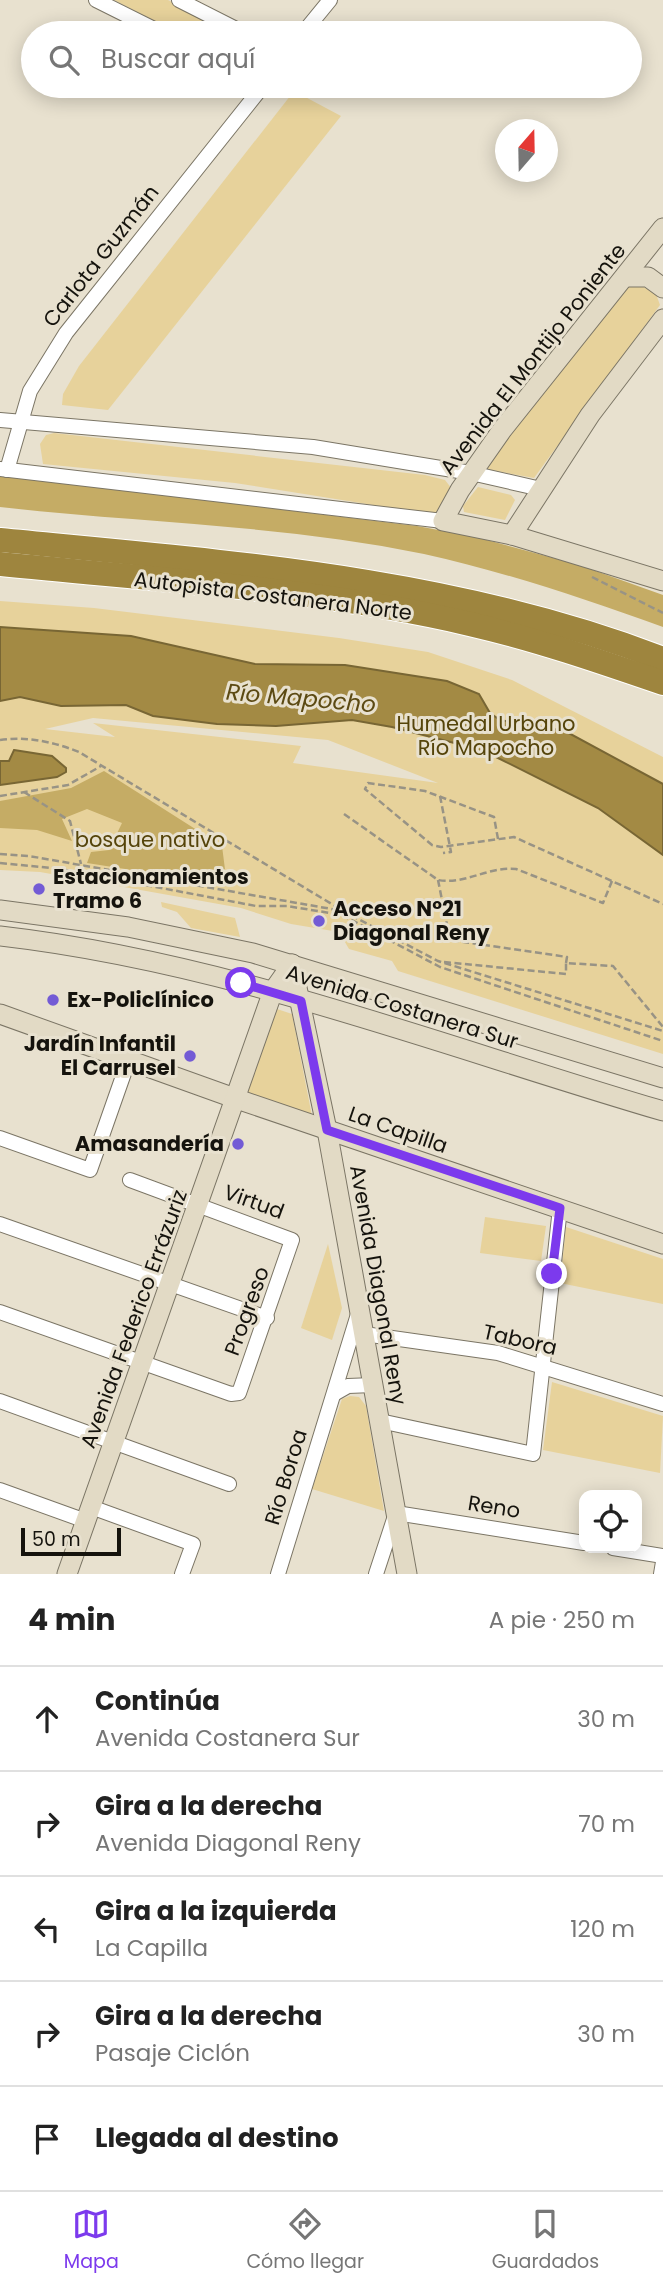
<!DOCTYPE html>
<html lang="es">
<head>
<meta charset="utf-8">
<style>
  :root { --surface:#fff; --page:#f2f2f2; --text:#222; --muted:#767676; --line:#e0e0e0; --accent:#7c3aed }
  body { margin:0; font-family:Poppins,sans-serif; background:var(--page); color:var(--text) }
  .controls { position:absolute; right:21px; bottom:21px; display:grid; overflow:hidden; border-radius:14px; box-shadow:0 4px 18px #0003 }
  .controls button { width:63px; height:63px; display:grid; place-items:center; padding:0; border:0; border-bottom:2px solid var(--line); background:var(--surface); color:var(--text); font:35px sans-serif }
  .compass { position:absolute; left:495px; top:119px; width:63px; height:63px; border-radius:50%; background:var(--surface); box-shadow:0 4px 18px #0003; rotate:20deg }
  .scale { position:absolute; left:21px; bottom:18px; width:100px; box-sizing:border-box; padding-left:7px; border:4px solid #15130d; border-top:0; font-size:19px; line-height:24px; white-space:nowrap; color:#15130d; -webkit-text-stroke:5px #e8e1cf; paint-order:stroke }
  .stop { position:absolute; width:21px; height:21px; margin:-16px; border:5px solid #7c3aed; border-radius:50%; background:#fff }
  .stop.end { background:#7c3aed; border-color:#fff; box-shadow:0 2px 7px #0008 }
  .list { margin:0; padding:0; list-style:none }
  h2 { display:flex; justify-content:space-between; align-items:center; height:91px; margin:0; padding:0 28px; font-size:30px }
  h2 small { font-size:23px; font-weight:400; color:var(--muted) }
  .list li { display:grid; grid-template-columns:46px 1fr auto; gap:21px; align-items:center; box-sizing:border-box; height:105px; padding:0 28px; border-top:2px solid var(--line) }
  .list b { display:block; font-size:26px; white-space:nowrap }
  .list p { margin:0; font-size:23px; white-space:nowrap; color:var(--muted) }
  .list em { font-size:23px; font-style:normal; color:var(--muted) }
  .icon { flex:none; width:38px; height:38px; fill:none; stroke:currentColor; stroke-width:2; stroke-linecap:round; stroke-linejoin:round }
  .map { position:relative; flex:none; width:663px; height:1574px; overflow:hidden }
  .search { position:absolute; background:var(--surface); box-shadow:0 4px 18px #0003; left:21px; right:21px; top:21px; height:77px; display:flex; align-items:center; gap:18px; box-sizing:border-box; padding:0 24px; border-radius:38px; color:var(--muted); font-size:26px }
  .sheet { height:616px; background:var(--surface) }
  nav { display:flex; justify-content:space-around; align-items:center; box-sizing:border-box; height:98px; border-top:2px solid var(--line); background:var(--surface); font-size:19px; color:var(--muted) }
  nav a { display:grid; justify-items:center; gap:4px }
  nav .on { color:var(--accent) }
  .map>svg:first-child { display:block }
</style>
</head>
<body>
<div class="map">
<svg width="663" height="1574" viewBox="0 0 663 1574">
  <rect width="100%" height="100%" fill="#e8e1cf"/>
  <!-- green -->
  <g fill="#e7d29b" fill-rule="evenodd">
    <polygon points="114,0 168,0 234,33 178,33"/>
    <polygon points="294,91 341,116 108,410 62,405 63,394 79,366"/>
    <polygon points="633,281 656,294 660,305 534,478 486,469 489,459"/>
    <polygon points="54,433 425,475 445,480 452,489 436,515 235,483 43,464 40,444 46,435"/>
    <polygon points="478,487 511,495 515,500 505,520 464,512 463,506"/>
    <path d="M 0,601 L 94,608 L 339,638 L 428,652 L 512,680 L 663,757 L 663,1054 L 398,971 L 392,961 L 349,949 L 339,932 L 291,924 L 241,908 L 40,872 L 0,870 ZM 93,718 L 328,740 L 438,783 L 293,763 L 301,746 L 93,723 L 115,737 L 45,729 Z"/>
    <polygon points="161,902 235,918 240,937 191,928 177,912 162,907"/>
    <polygon points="277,1009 292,1014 312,1116 247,1093"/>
    <polygon points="485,1217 546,1226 541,1261 480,1253"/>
    <polygon points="566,1227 663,1259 663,1304 560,1283"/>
    <polygon points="328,1244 342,1308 332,1340 301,1328"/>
    <polygon points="552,1382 663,1416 660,1473 543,1450"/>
    <polygon points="350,1396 359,1397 366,1406 384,1511 312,1489 342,1399"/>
  </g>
  <!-- forest -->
  <g fill="#c5ac65">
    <path d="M 0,475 L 417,526 L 476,537 L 579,565 L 663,595 L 663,627 C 584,599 506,572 424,554 C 285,525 141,523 0,507 Z"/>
    <polygon points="104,771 222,846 227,885 87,863 91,852 109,850 122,823 87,809 62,819 72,841 37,830 0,828 0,801 71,788"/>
  </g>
  <!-- water -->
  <g fill="#a38a44" stroke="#786634" stroke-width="2">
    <polygon points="0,627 131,636 255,664 345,665 447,681 479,694 490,713 500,720 565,731 663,784 663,855 598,808 494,756 466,746 392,727 352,720 276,726 217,724 153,716 126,705 61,706 20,697 0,701"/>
    <polygon points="14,750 52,756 66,768 66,772 57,777 0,785 0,761 9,761"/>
  </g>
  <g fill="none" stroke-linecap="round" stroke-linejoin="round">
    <!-- street casing -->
    <g stroke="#7b7565" stroke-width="16">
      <g id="street">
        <polyline points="96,0 162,33"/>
        <polyline points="179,0 244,33"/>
        <polyline points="303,33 330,0"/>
        <polyline points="0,420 313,447 471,473 541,489"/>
        <polyline points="0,469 443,521"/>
        <polyline points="7,470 30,391 66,333 263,86"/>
        <polyline points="0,1138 90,1170 129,1059"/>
        <polyline points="0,1224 267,1318"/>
        <polyline points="0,1312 231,1394 239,1393 292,1240 130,1180"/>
        <polyline points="364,1334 498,1353 663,1404"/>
        <polyline points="334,1394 348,1386 373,1385"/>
        <polyline points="0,1401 229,1484"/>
        <polyline points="380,1421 533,1454 560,1208"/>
        <polyline points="0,1490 86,1521"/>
        <polyline points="91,1507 193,1544 182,1574"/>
        <polyline points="613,1548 663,1556"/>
        <polyline points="278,1574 359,1311"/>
        <polyline points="376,1574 396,1513 584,1543"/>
        <polyline points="661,1574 663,1562"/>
      </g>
    </g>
    <!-- secondary casing -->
    <g stroke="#7b7565" stroke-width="21">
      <g id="secondary">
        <polyline points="663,228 502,430 460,490 443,521 512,535 663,581"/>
        <polyline points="625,277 648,277 663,288"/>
        <polyline points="512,535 590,415 663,319"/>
        <polyline points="0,910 128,927 253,953 663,1078"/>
        <path d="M 0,936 C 228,962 444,1047 663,1111"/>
        <polyline points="292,964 327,1130 407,1574"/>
        <polyline points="0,1014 237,1099 663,1244"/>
        <polyline points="67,1574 273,991 292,964"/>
      </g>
    </g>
    <!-- highway casing -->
    <g stroke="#fff" stroke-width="26">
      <g id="highway">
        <path d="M 0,540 C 224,562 451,577 663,659"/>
        <path d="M 0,564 C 156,580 316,588 470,624 C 535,639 599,661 663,683"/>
      </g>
    </g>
    <!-- path -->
    <g stroke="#989385" stroke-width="2.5" stroke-dasharray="7 3.5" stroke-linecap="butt">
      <polyline points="592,577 663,613"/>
      <path d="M 0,740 C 27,736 54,742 79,752 L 340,909"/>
      <polyline points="24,792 70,821 81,864"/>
      <polyline points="0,796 68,785 101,766"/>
      <polyline points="440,796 451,852 443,853"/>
      <path d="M 344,814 L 438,880 C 465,885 489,866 516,869 L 603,903 L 612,881"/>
      <polyline points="498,839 494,817 425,791 368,783 365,789 432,845 441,847 514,837 663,904"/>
      <polyline points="0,854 29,856 343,911 438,961 663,1031"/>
      <polyline points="0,863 61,869 256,906 287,906 342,915 440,967 663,1041"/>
      <polyline points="438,880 450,940 567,957 566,963"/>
      <polyline points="444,962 566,974 566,963 613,966 663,1027"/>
    </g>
    <!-- street -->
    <use href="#street" stroke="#fff" stroke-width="14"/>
    <!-- secondary -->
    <use href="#secondary" stroke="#e2dac5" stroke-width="19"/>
    <!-- highway -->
    <use href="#highway" stroke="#9e853e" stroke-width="24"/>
  </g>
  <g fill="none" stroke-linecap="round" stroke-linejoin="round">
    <!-- route -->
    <polyline stroke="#7c3aed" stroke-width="9" points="241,983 301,1001 327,1130 560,1208 552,1274"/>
  </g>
  <!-- markers -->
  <g fill="#735bd5" stroke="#e8e1cf" stroke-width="2.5">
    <circle cx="39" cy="889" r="7"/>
    <circle cx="319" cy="921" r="7"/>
    <circle cx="53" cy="1000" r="7"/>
    <circle cx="190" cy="1056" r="7"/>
    <circle cx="238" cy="1144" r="7"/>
  </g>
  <g text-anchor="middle" stroke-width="6" stroke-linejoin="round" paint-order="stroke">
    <!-- street labels -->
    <g font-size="21" fill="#15130d" stroke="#e8e1cf">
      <text transform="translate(101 256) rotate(-52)" y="7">Carlota Guzmán</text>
      <text transform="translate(533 359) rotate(-52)" y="7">Avenida El Montijo Poniente</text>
      <text transform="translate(273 596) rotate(7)" y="7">Autopista Costanera Norte</text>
      <text transform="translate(402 1007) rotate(17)" y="7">Avenida Costanera Sur</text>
      <text transform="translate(398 1130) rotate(19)" y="7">La Capilla</text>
      <text transform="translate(254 1202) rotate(20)" y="7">Virtud</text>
      <text transform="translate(378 1285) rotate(80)" y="7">Avenida Diagonal Reny</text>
      <text transform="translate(247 1311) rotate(-70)" y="7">Progreso</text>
      <text transform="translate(134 1319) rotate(-70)" y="7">Avenida Federico Errázuriz</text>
      <text transform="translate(520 1340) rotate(13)" y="7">Tabora</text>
      <text transform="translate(286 1477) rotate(-73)" y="7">Río Boroa</text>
      <text transform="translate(494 1507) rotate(9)" y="7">Reno</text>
    </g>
    <!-- park labels -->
    <g font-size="21" fill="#55440a" stroke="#e8e1cf">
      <text x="486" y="731">Humedal Urbano<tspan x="486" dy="24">Río Mapocho</tspan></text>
      <text x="150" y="847">bosque nativo</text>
    </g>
    <!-- poi labels -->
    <g font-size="21" font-weight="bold" fill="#15130d" stroke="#e8e1cf" text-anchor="start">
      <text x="53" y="884">Estacionamientos<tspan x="53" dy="24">Tramo 6</tspan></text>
      <text x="333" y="916">Acceso N°21<tspan x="333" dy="24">Diagonal Reny</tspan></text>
      <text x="67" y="1007">Ex-Policlínico</text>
      <text x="176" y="1051" text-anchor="end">Jardín Infantil<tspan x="176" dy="24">El Carrusel</tspan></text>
      <text x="224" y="1151" text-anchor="end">Amasandería</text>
    </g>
    <!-- water labels -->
    <g font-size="23" font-style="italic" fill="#5c4a13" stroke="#e8e1cf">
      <text transform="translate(301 698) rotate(5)" y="8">Río Mapocho</text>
    </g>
  </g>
</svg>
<div class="controls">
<button><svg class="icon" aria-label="locate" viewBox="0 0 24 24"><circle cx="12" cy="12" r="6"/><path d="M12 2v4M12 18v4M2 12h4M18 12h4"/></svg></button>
</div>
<svg class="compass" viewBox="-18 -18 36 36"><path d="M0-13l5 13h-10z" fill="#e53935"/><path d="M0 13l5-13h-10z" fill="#767676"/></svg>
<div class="scale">50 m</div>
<div class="stop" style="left:241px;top:983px"></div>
<div class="stop end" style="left:552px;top:1274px"></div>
<div class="search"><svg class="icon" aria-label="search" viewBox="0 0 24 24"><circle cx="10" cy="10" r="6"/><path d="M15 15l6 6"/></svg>Buscar aquí</div>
</div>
<section class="sheet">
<h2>4 min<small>A pie · 250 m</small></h2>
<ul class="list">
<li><svg class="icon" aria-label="ahead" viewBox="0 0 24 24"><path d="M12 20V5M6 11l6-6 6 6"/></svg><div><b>Continúa</b><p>Avenida Costanera Sur</p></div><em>30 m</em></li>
<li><svg class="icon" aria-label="right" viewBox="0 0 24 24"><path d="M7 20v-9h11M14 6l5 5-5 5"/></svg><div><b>Gira a la derecha</b><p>Avenida Diagonal Reny</p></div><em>70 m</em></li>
<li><svg class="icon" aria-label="left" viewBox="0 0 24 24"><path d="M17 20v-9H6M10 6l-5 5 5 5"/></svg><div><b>Gira a la izquierda</b><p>La Capilla</p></div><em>120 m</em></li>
<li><svg class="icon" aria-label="right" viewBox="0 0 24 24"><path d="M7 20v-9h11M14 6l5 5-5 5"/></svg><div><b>Gira a la derecha</b><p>Pasaje Ciclón</p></div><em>30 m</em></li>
<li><svg class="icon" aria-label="arrive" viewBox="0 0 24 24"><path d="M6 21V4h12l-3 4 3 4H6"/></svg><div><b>Llegada al destino</b></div></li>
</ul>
</section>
<nav>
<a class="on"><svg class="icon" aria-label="map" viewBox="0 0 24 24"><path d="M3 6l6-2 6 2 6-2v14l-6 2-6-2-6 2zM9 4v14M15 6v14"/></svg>Mapa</a>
<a><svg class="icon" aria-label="directions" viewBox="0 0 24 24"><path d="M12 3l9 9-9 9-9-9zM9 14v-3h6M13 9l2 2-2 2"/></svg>Cómo llegar</a>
<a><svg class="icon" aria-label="saved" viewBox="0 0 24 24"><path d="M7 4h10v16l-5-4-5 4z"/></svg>Guardados</a>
</nav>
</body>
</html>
